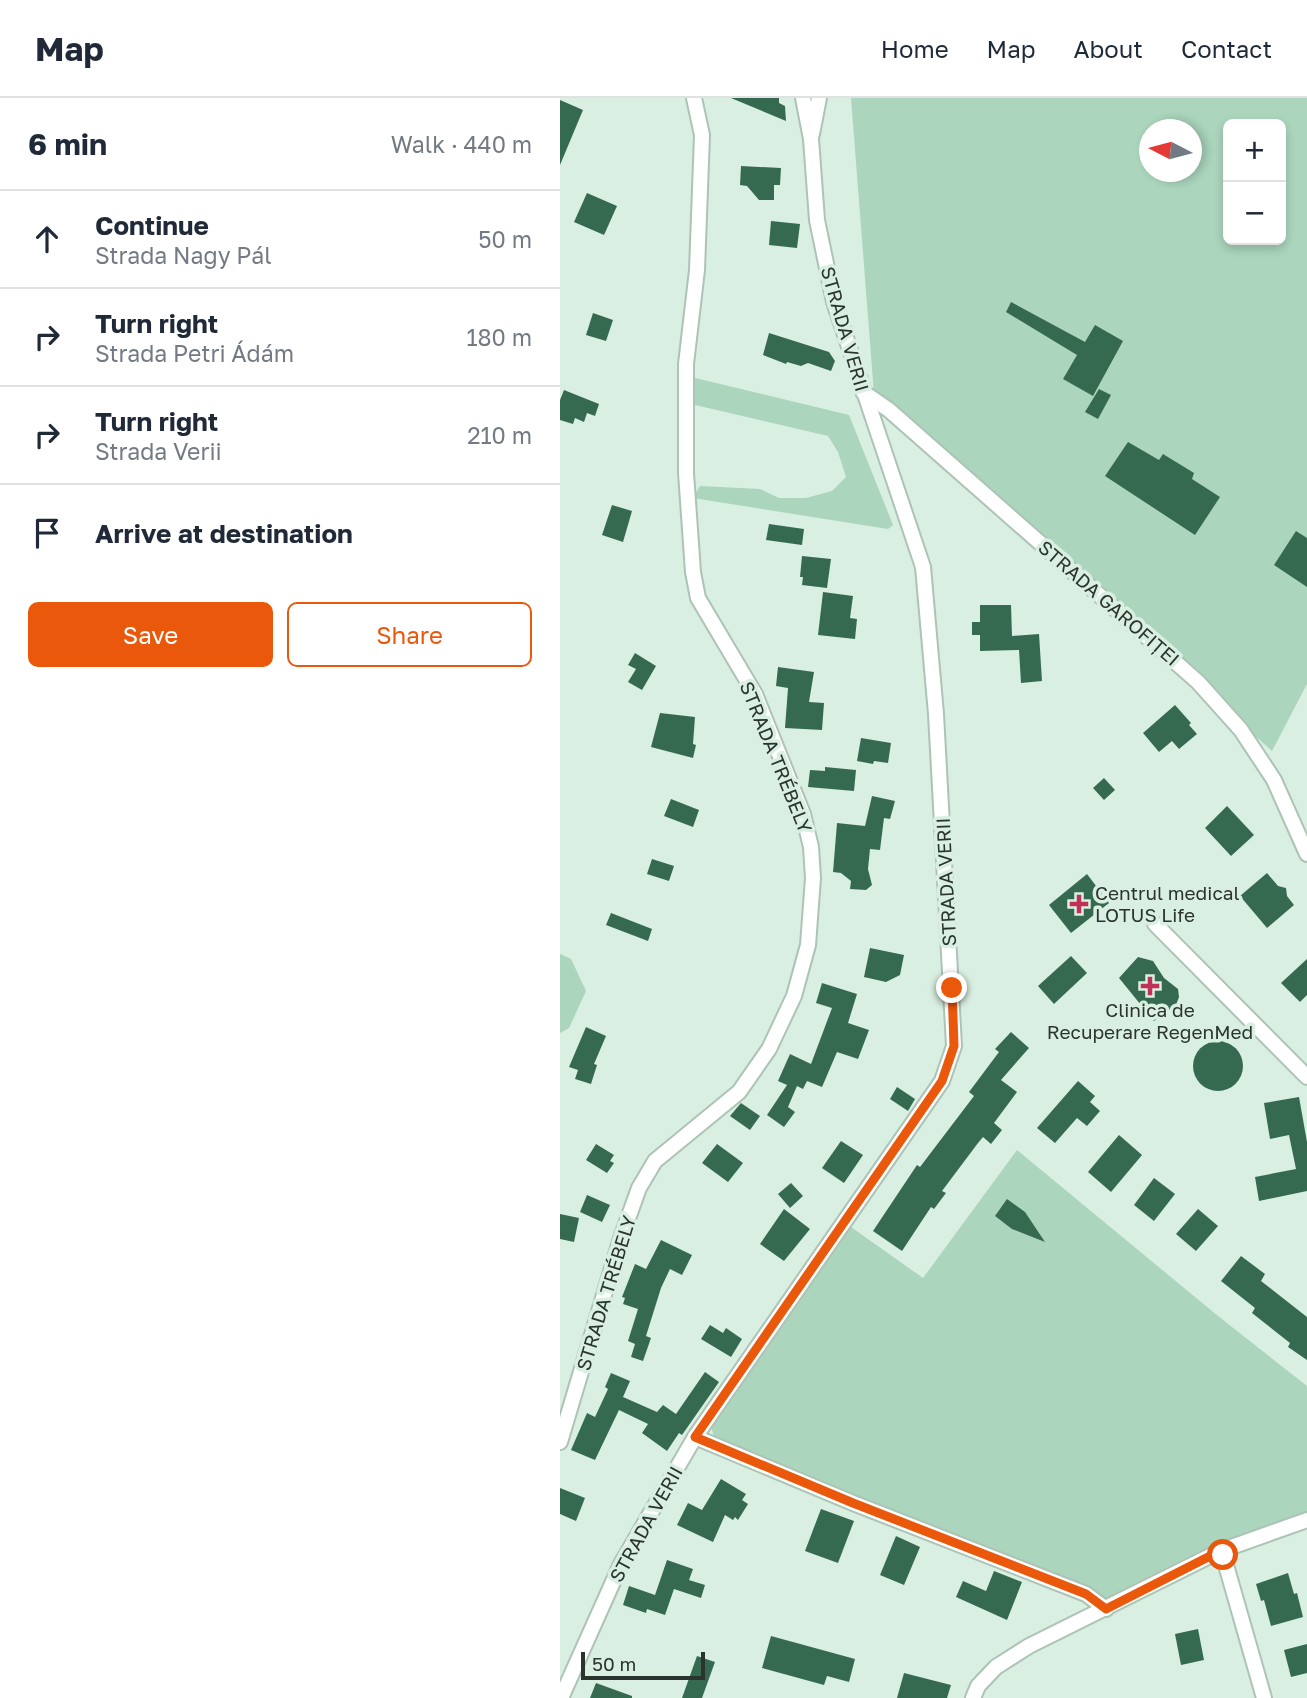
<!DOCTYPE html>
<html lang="en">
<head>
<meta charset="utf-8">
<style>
  :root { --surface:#fff; --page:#f2f2f3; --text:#1f2937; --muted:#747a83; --line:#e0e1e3; --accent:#ea580c }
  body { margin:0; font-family:"Golos Text",sans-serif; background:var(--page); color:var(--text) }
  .controls { position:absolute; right:21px; top:21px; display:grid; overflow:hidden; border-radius:10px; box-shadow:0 4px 10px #0003 }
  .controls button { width:63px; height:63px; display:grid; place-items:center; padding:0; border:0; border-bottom:2px solid var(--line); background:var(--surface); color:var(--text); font:35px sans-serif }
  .compass { position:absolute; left:579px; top:21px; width:63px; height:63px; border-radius:50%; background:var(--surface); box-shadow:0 4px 10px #0003; rotate:276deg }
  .scale { position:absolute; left:21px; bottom:18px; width:124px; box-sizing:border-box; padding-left:7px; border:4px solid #2a332e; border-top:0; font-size:19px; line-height:24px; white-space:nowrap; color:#2a332e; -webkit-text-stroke:5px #d9efe2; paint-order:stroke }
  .stop { position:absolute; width:21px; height:21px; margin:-16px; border:5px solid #ea580c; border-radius:50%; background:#fff }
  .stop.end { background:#ea580c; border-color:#fff; box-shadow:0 2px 7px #0008 }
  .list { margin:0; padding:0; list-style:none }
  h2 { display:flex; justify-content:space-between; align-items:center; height:91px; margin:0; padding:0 28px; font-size:30px }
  h2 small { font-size:23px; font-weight:400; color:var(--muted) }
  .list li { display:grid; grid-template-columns:46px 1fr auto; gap:21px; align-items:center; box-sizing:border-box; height:98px; padding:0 28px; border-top:2px solid var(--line) }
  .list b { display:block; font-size:26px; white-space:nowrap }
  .list p { margin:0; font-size:23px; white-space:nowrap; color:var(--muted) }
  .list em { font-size:23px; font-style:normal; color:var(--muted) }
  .actions { display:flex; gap:14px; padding:21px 28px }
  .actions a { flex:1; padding:16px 0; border:2px solid var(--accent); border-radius:10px; text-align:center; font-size:24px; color:var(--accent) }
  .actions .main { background:var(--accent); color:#fff }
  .icon { flex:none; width:38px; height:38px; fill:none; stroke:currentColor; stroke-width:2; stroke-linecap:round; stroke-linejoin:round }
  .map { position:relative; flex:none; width:747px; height:1600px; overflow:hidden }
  header { display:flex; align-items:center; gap:42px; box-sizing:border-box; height:98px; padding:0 35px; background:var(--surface); border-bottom:2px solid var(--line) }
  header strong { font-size:33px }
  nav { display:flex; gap:38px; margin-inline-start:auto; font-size:24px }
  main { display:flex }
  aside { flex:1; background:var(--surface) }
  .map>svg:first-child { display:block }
</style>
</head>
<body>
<header>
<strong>Map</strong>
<nav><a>Home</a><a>Map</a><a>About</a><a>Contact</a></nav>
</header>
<main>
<aside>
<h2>6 min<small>Walk · 440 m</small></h2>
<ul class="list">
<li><svg class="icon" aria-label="ahead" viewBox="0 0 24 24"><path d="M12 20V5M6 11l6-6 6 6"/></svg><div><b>Continue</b><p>Strada Nagy Pál</p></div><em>50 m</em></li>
<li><svg class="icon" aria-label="right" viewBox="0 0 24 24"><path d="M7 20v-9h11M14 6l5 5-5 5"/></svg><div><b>Turn right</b><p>Strada Petri Ádám</p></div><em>180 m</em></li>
<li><svg class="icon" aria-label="right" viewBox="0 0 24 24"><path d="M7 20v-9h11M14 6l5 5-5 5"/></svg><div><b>Turn right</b><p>Strada Verii</p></div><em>210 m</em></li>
<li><svg class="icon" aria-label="arrive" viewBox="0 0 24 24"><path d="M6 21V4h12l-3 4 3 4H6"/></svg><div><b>Arrive at destination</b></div></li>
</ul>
<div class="actions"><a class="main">Save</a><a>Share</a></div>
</aside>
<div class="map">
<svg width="747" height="1600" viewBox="0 0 747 1600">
  <rect width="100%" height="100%" fill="#d9efe2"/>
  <!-- green -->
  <g fill="#abd5bd" fill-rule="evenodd">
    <path d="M 291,0 L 747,0 L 747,586 L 712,653 L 314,296 ZM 668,26 L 721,26 L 721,142 L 668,142 ZM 590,32 L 632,32 L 632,74 L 590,74 Z"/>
    <polygon points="127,278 289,317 333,427 328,431 133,400 140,388 200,391 219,400 246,400 272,393 286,379 278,354 268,338 135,307 128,302"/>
    <polygon points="0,856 11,861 26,893 9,930 0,935"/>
    <polygon points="457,1052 658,1218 747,1288 747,1415 657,1446 548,1502 154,1340 151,1327 291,1129 363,1180"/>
  </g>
  <!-- building -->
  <g fill="#366a50">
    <polygon points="171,0 219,0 219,5 225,8 226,23"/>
    <polygon points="0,2 23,12 0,67"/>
    <polygon points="181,68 221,70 220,87 214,87 214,102 199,102 187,88 180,87"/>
    <polygon points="27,95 57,108 44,137 14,124"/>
    <polygon points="211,123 240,126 237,150 209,147"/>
    <polygon points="451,204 525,244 535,227 563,243 533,298 503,281 517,257 446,214"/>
    <polygon points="33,215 53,222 46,243 26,237"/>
    <polygon points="209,235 269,254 275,263 271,273 248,265 241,268 227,264 226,266 203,257"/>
    <polygon points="539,291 551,297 538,321 525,314"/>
    <polygon points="4,292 39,306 35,318 27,315 24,324 15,320 13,326 0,322 0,302"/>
    <polygon points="568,344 599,362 603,356 634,375 632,381 660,399 635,437 545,378"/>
    <polygon points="52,407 72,413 63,444 42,437"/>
    <polygon points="209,426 244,431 242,447 206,442"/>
    <polygon points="736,433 747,440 747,489 714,467"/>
    <polygon points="242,458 271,461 267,490 242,487 243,479 240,479"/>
    <polygon points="263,494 293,498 290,520 297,521 295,541 258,537"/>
    <polygon points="420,507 451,507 452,538 479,536 482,583 461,585 459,552 420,553 420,537 412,537 412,524 420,524"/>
    <polygon points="75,555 96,568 82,592 68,584 76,571 68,567"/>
    <polygon points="218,569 254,574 249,604 264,605 262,632 225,630 228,590 216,588"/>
    <polygon points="615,607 631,625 629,627 637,636 619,651 612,643 599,654 583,635"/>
    <polygon points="100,615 135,619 133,646 136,647 133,660 91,649"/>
    <polygon points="301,640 331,645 328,665 314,663 313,666 297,663"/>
    <polygon points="265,669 296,672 294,693 248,689 250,672 265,673"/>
    <polygon points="544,680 555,692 544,702 533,690"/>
    <polygon points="312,698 335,703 330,721 324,720 320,752 310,751 308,771 312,787 306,792 290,791 291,783 281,775 273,774 277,725 305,728"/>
    <polygon points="111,701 139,712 133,729 104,718"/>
    <polygon points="667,708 694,737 671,758 645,730"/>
    <polygon points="92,761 114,768 109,783 87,776"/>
    <polygon points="707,775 718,788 726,790 727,798 734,807 707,830 680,798"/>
    <polygon points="527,776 549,805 511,835 489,807"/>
    <polygon points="51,815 92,831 88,843 46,827"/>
    <polygon points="310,850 344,857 340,877 326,884 304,879"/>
    <polygon points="511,858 527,875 494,906 478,888"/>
    <polygon points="578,859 593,863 604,880 618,891 619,899 616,907 594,923 559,880"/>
    <polygon points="747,861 747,897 740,904 721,885"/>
    <polygon points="262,885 297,896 288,925 309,932 298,961 277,954 262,989 247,983 243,991 237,988 228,1009 235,1014 224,1029 207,1017 227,987 218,983 230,956 251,966 272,910 256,905"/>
    <polygon points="26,929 46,938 34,966 37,967 31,986 15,981 18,972 9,969"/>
    <polygon points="451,934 469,950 441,982 457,994 434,1025 442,1032 431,1046 423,1039 418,1045 382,1093 386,1095 374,1111 371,1109 342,1153 313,1133 357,1067 360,1069 414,998 409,994 439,954 435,951"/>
    <circle cx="658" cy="968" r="25"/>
    <polygon points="518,983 535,998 530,1004 540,1013 527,1028 517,1020 495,1045 477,1030"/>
    <polygon points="337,989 355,1001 348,1013 330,1001"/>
    <polygon points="739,999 747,1044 747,1093 699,1103 695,1079 736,1071 729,1037 710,1041 704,1005"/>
    <polygon points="181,1005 200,1018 190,1032 170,1018"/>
    <polygon points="559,1037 582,1057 551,1094 528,1074"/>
    <polygon points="281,1043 303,1057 284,1085 262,1070"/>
    <polygon points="36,1046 54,1057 50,1063 54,1065 47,1075 26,1062"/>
    <polygon points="157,1046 183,1065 168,1084 142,1065"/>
    <polygon points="594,1080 615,1096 594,1123 574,1107"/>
    <polygon points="231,1085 243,1098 230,1110 218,1096"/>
    <polygon points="27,1097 50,1107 42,1124 20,1114"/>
    <polygon points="447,1101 465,1114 485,1144 452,1131 435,1118"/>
    <polygon points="224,1111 250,1131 224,1163 200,1146"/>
    <polygon points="638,1111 658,1128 636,1153 616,1136"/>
    <polygon points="0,1116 19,1120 14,1144 0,1141"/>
    <polygon points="101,1142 132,1157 122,1177 110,1171 101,1190 86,1238 91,1240 83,1263 71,1259 75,1246 68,1243 78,1211 63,1206 65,1200 62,1199 75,1166 86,1171"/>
    <polygon points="681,1158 705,1176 701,1183 747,1219 747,1262 728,1249 730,1245 692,1215 695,1210 661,1183"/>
    <polygon points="150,1227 163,1235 166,1230 182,1241 171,1259 141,1241"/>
    <polygon points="145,1274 159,1284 122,1337 119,1335 107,1353 82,1335 88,1326 59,1312 35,1362 11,1352 27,1315 35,1319 48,1291 45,1289 51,1275 70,1283 63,1299 97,1314 103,1307 116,1316"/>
    <polygon points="161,1381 186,1396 182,1402 188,1406 178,1422 175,1419 173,1422 165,1417 153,1444 117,1427 128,1405 142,1412"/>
    <polygon points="0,1390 25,1400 16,1423 0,1416"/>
    <polygon points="261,1411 294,1423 278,1465 245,1453"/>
    <polygon points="336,1438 360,1449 344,1487 320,1477"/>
    <polygon points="107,1462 133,1471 129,1482 145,1487 141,1500 114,1491 105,1517 87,1511 86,1515 63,1507 69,1488 95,1497"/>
    <polygon points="434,1473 462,1484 447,1522 396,1499 403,1483 426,1493"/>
    <polygon points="728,1475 734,1496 737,1495 743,1519 711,1528 704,1502 701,1503 696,1486"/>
    <polygon points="638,1531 644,1562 621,1567 615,1536"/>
    <polygon points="211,1538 295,1561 289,1584 267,1578 264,1587 202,1570"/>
    <polygon points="747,1546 747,1575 731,1579 724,1552"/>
    <polygon points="137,1558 155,1564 142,1600 122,1600"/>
    <polygon points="344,1575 391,1587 387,1600 337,1600"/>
    <polygon points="36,1585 72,1598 72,1600 30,1600"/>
  </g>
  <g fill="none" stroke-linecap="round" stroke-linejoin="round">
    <!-- minor casing -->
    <g stroke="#adc3b6" stroke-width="18">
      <g id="minor">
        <polyline points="252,36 259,0"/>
        <polyline points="303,294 329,312 638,584 681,632 714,682 747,756"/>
        <polyline points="595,826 747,979"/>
        <polyline points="135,1339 293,1405 526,1496 546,1511"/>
        <polyline points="0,1344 61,1140 79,1090 95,1063 179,994 209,951 234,898 248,847 253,780 251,749 243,716 195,596 138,500 133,474 126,375 126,266 137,172 142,37 134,0"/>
        <polyline points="662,1453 704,1600"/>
        <polyline points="1,1600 61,1466 135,1339 382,983 394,948 376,616 363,469 274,204 257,122 251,41 243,0"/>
        <polyline points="413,1600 418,1588 436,1569 469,1548 660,1453 747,1422"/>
      </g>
    </g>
    <!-- minor -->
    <use href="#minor" stroke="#fff" stroke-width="14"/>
  </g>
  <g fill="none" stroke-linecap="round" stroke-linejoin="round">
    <!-- route -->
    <polyline stroke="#ea580c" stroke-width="9" points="392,890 394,948 382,983 135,1339 293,1405 526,1496 546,1511 660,1453 663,1457"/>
  </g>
  <!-- markers -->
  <g fill="#c03057" stroke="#d9efe2" stroke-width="2.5">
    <path d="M515.5 795.5h7v7h7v7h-7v7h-7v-7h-7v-7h7z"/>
    <path d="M586.5 877.5h7v7h7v7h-7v7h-7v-7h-7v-7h7z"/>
  </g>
  <g text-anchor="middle" stroke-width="7" stroke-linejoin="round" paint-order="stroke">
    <!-- street labels -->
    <g font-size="19" fill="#2a332e" stroke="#d9efe2">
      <text transform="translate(285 231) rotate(74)" y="7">STRADA VERII</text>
      <text transform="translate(549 505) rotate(41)" y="7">STRADA GAROFIȚEI</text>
      <text transform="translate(216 659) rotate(68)" y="7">STRADA TRÉBELY</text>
      <text transform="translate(386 784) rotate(-93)" y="7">STRADA VERII</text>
      <text transform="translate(46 1195) rotate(-73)" y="7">STRADA TRÉBELY</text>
      <text transform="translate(86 1426) rotate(-61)" y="7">STRADA VERII</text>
    </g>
    <!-- poi labels -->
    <g font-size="19" fill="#2a332e" stroke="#d9efe2" text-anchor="start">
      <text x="535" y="802">Centrul medical<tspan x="535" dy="22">LOTUS Life</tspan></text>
      <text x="590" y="919" text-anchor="middle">Clinica de<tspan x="590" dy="22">Recuperare RegenMed</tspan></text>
    </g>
  </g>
</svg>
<div class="controls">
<button>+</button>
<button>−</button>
</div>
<svg class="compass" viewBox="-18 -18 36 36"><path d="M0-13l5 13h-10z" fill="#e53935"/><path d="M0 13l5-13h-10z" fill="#747a83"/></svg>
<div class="scale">50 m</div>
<div class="stop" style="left:663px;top:1457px"></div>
<div class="stop end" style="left:392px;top:890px"></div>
</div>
</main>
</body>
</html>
